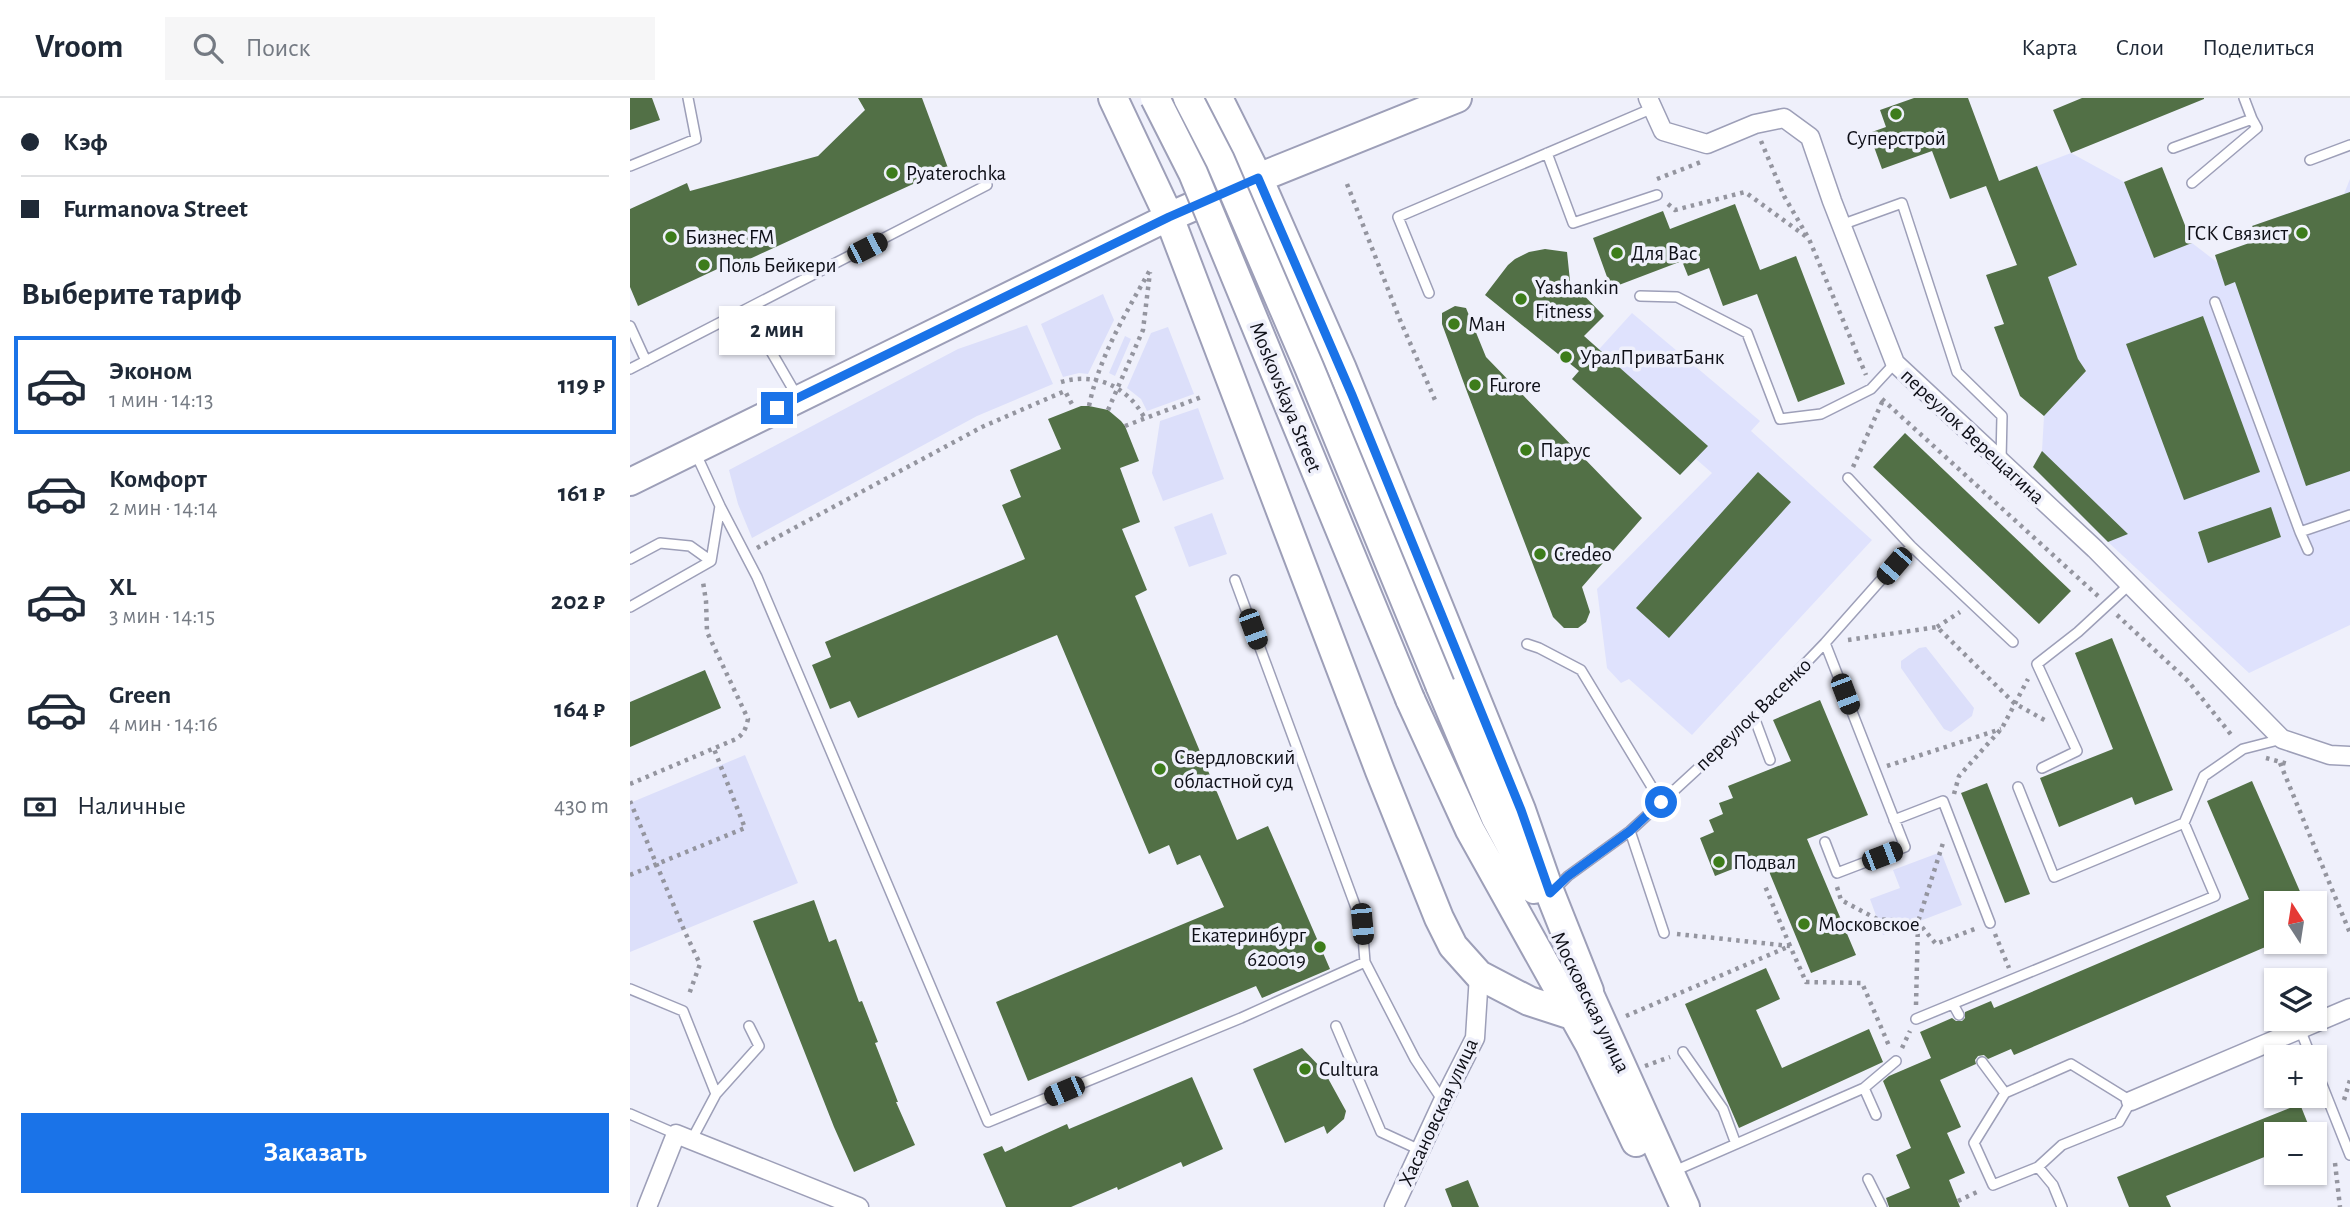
<!DOCTYPE html>
<html lang="ru">
<meta charset="utf-8">
<style>
:root{--surface:#fff;--page:#f6f6f7;--text:#1f2937;--muted:#747a83;--line:#e0e1e3;--accent:#1a73e8}
body{margin:0;font-family:"Alegreya Sans",sans-serif;background:var(--page);color:var(--text);height:100vh;display:flex;flex-direction:column;font-size:26px;white-space:nowrap}
*{box-sizing:border-box;margin:0}
p{font-size:23px;color:var(--muted)}
.icon{flex:none;width:38px;height:38px;fill:none;stroke:currentColor;stroke-width:2;stroke-linecap:round;stroke-linejoin:round}
.map{position:relative;flex:1;overflow:hidden}
.side{display:flex;flex-direction:column;background:var(--surface);width:630px}
.side>*{flex:none}
.top-card{display:grid;align-content:center;height:154px;padding:0 21px;background:var(--surface)}
.needle{width:46px;rotate:348deg}
.controls{position:absolute;left:1634px;top:793px;display:grid;gap:14px}
.controls a{display:grid;place-items:center;width:63px;height:63px;border-radius:0px;background:var(--surface);box-shadow:0 2px 5px #0004;font-size:35px}
.end{position:absolute;width:32px;height:32px;margin:-16px;border:9px solid #1a73e8;background:#fff;box-shadow:0 0 0 4px #fff}
.from{border-radius:50%}
.bubble{position:absolute;height:49px;border-radius:0px;background:var(--surface);box-shadow:0 2px 5px #0004;font-size:23px;font-weight:700;line-height:49px;text-align:center}
.car{position:absolute;width:21px;height:42px;margin:-21px -10px;border-radius:9px;box-shadow:0 0 5px 2px #0007;background:linear-gradient(#222 24%,#8ab4d8 0 40%,#222 0 76%,#8ab4d8 0 86%,#222 0)}
.top-card b{display:flex;align-items:center;gap:24px;height:66px;font-size:26px}
.top-card b+b{border-top:2px solid var(--line)}
.top-card i{width:18px;height:18px;background:var(--text)}
ul{padding:0;list-style:none}
li{display:flex;align-items:center;gap:21px;height:98px;margin:0 14px 10px;padding:0 7px;border:4px solid transparent;border-radius:0px}
li div{flex:1}
li b{display:block;font-size:26px}
li em{font-style:normal;font-weight:700}
li.on{border-color:var(--accent)}
li>.icon{width:63px;height:63px;stroke-width:1.5}
h2{padding:0 21px;font-size:32px;line-height:84px}
.pay{display:flex;align-items:center;gap:18px;height:77px;padding:0 21px;font-size:26px}
.pay p{margin-inline-start:auto}
.primary-button{display:flex;gap:14px;margin-top:auto;padding:14px 21px}
.primary-button a{flex:1;height:80px;border-radius:0px;background:var(--accent);color:#fff;font-size:28px;font-weight:700;line-height:80px;text-align:center}
header{display:flex;align-items:center;gap:42px;box-sizing:border-box;height:98px;padding:0 35px;background:var(--surface);border-bottom:2px solid var(--line)}
header strong{font-size:33px}
nav{display:flex;gap:38px;margin-inline-start:auto;font-size:24px}
.search{width:490px;height:63px;background:var(--page);display:flex;align-items:center;gap:18px;box-sizing:border-box;padding:0 24px;border-radius:0px;color:var(--muted);font-size:26px}
main{display:flex;flex:1;min-height:0}
.map>svg:first-child{display:block}
.built{fill:#dfe2fd}
.green{fill:#dcdffa}
.building{fill:#527046}
.lines{fill:none;stroke-linecap:round;stroke-linejoin:round}
.lane-casing{stroke:#9d9fb8;stroke-width:12}
.street-casing{stroke:#9d9fb8;stroke-width:21}
.secondary-casing{stroke:#9d9fb8;stroke-width:30}
.primary-casing{stroke:#9d9fb8;stroke-width:32}
.path{stroke:#94959f;stroke-width:4.5;stroke-dasharray:3.5 5;stroke-linecap:butt}
.lane{stroke:#fff;stroke-width:9}
.street{stroke:#fff;stroke-width:18}
.secondary{stroke:#fff;stroke-width:26}
.primary{stroke:#fff;stroke-width:28}
.primary-bridge-casing{stroke:#9d9fb8;stroke-width:32;stroke-linecap:butt}
.primary-bridge{stroke:#fff;stroke-width:28}
.route{stroke:#1a73e8;stroke-width:9}
.poi-dot{fill:#3d7c1b;stroke:#eff0fb;stroke-width:2.5}
.labels{text-anchor:middle;stroke-width:7;stroke-linejoin:round;paint-order:stroke}
.poi-label{font-size:21px;fill:#0e0f17;stroke:#eff0fb;text-anchor:start}
.street-label{font-size:21px;fill:#0e0f17;stroke:#eff0fb}
</style>
<header>
<strong>Vroom</strong>
<div class="search"><svg class="icon" aria-label="search" viewBox="0 0 24 24"><circle cx="10" cy="10" r="6"/><path d="M15 15l6 6"/></svg>Поиск</div>
<nav><a>Карта</a><a>Слои</a><a>Поделиться</a></nav>
</header>
<main>
<section class="side">
<div class="top-card">
<b><i class="from"></i>Кэф</b>
<b><i></i>Furmanova Street</b>
</div>
<h2>Выберите тариф</h2>
<ul>
<li class="on"><svg class="icon" aria-label="car" viewBox="0 0 24 24"><path d="M5 17H2v-5l4-1 3-4h7l3 4 3 1v5h-3M9 17h6M6 11h13"/><circle cx="7" cy="17" r="2"/><circle cx="17" cy="17" r="2"/></svg><div><b>Эконом</b><p>1 мин · 14:13</p></div><em>119 ₽</em></li>
<li><svg class="icon" aria-label="car" viewBox="0 0 24 24"><path d="M5 17H2v-5l4-1 3-4h7l3 4 3 1v5h-3M9 17h6M6 11h13"/><circle cx="7" cy="17" r="2"/><circle cx="17" cy="17" r="2"/></svg><div><b>Комфорт</b><p>2 мин · 14:14</p></div><em>161 ₽</em></li>
<li><svg class="icon" aria-label="car" viewBox="0 0 24 24"><path d="M5 17H2v-5l4-1 3-4h7l3 4 3 1v5h-3M9 17h6M6 11h13"/><circle cx="7" cy="17" r="2"/><circle cx="17" cy="17" r="2"/></svg><div><b>XL</b><p>3 мин · 14:15</p></div><em>202 ₽</em></li>
<li><svg class="icon" aria-label="car" viewBox="0 0 24 24"><path d="M5 17H2v-5l4-1 3-4h7l3 4 3 1v5h-3M9 17h6M6 11h13"/><circle cx="7" cy="17" r="2"/><circle cx="17" cy="17" r="2"/></svg><div><b>Green</b><p>4 мин · 14:16</p></div><em>164 ₽</em></li>
</ul>
<div class="pay"><svg class="icon" aria-label="cash" viewBox="0 0 24 24"><path d="M3 7h18v10H3z"/><circle cx="12" cy="12" r="2"/></svg>Наличные<p>430 m</p></div>
<div class="primary-button"><a>Заказать</a></div>
</section>
<div class="map">
<svg width="1720" height="1109" viewBox="0 0 1720 1109">
<rect width="100%" height="100%" fill="#eff0fb"/>
<path class="built" d="M1441 55 1494 84 1524 160 1562 145 1588 165 1595 154 1627 142 1622 128 1714 96 1720 81V527L1619 575 1478 444 1403 369 1412 353 1414 318 1456 273 1448 261 1418 179 1447 167 1407 68Z
M1002 215 1130 323 1121 333 1242 442 1062 637 999 581 991 585 977 570 967 491 1082 375 1066 361 1050 377 942 281Z"/>
<path class="green" d="M473 196 484 222 458 276 449 275 433 279 411 226Z
M397 227 423 286 347 318 122 440 108 406 99 372 328 251Z
M538 229 564 296 517 313 511 301 497 290 521 235Z
M495 238 501 241 485 278 479 275Z
M568 310 594 381 533 403 522 375 530 323Z
M582 415 597 456 559 469 544 429Z
M1296 549 1344 610 1342 618 1321 634 1314 631 1271 570V563L1289 550Z
M115 657 168 785 0 854V705Z
M1311 754 1332 807 1253 837 1240 801 1270 790 1263 772Z"/>
<path class="building" d="M0 0H22L30 22 0 32Z
M228 0H292L318 70 113 164 111 160 8 208 0 189V111L57 85 60 93 188 58 235 12Z
M1284 0H1338L1369 83 1407 68 1447 167 1418 179 1448 261 1456 273 1414 318 1390 298 1364 229 1374 226 1356 177 1387 167 1356 88 1367 84 1320 101 1302 53 1252 71 1239 35 1256 29 1250 12Z
M1452 0H1574V1L1441 55 1423 12Z
M1532 69 1562 145 1524 160 1494 84Z
M1720 94V373L1676 388 1605 184 1595 188 1585 157 1628 142 1622 128Z
M1105 106 1130 172 1166 158 1215 286 1168 304 1127 196 1093 208 1079 170 1058 178 1052 163 981 190 963 140 1033 113 1040 131Z
M915 151 937 154 940 183 974 218 954 238 1078 348 1050 377 942 281 949 273 855 197 878 167 885 161 899 154Z
M825 208 836 210 856 259 1012 420 952 489 960 514 956 524 948 530H934L923 519 836 291 812 226V215Z
M1573 218 1630 374 1554 402 1496 246Z
M451 308H459L478 312 491 323 495 328 509 363 490 370 510 424 492 431 517 492 505 498 607 742 638 728 700 871 632 900 626 888 398 983 366 904 594 809 570 757 547 767 539 747 519 756 427 537 228 620 220 603 200 611 182 567 201 559 195 544 395 461 372 407 391 399 380 372 431 351 418 321Z
M1275 335 1441 493 1409 526 1243 369Z
M1412 353 1498 436 1478 444 1403 369Z
M1128 374 1161 404 1039 540 1006 510Z
M1641 409 1651 439 1578 465 1568 434Z
M1482 540 1543 692 1505 707 1502 699 1429 729 1410 680 1483 651 1445 555Z
M75 572 91 610 0 649V604Z
M1190 602 1238 717 1177 741 1226 857 1181 875 1133 759 1085 778 1070 740 1084 734 1079 722 1093 716 1089 705 1103 700 1098 688 1161 663 1143 622Z
M1622 683 1675 805H1647V844L1384 957 1381 951 1358 961 1354 957 1348 958 1345 962 1346 966 1310 982 1331 1029 1317 1035 1335 1075 1319 1082 1330 1109H1259L1256 1100 1280 1090 1266 1057 1281 1050 1253 983 1259 978 1301 960 1290 934 1322 920 1326 923H1332L1335 920V914L1361 903 1364 910 1619 801 1577 703Z
M1357 685 1400 796 1375 805 1331 695Z
M184 802 199 844 206 841 229 904 232 903 248 944 245 945 268 1004H266L285 1047 224 1074 204 1029 123 823Z
M1136 870 1150 901 1126 912 1152 970 1239 931 1253 964 1109 1030 1055 906Z
M672 950 694 973 716 1013 714 1021 697 1036 694 1028 655 1045 623 971Z
M562 979 593 1051 553 1069 551 1064 488 1092 487 1089 441 1109H376L353 1056 372 1048 375 1054 437 1026 439 1031Z
M1670 1006 1682 1036H1647V1054L1536 1098 1541 1109H1499L1487 1079Z
M838 1082 849 1109H822L815 1091Z"/>
<g class="lines">
<g class="lane-casing">
<path id="lane" d="M1543 50 1622 21 1614 0
M917 55 943 125 1027 97
M1680 62 1720 47
M0 68 66 41 58 0
M1562 85 1627 30 1622 21
M1211 127 1272 105 1327 274 1372 318 1371 362
M799 195 768 119 1023 10
M1010 198 1047 199 1117 235 1150 321 1191 316 1241 291 1265 265
M1585 204 1670 434
M117 212 167 298
M0 228 16 263
M0 271 357 87
M1218 380 1281 448 1383 544
M90 408 127 479 358 1024 611 920 735 864
M1678 452 1670 434 1720 417
M0 461 30 445 60 448 81 463
M605 482 732 826 735 864 785 961 813 1003
M0 509 81 463 90 408 66 356
M897 546 909 550 951 572 1031 704
M1124 619 1140 662
M1412 670 1447 653 1407 566 1448 534 1500 486
M1388 689 1424 779 1554 725 1574 678 1613 651 1652 641
M1264 722 1313 703 1360 825
M1000 733 1034 835
M1195 744 1207 775 1275 749 1195 545
M924 792 938 778 1000 733 1124 619 1195 545 1281 448
M0 891 53 913 86 996 61 1043
M1323 906 1329 917
M1286 921 1585 798 1554 725
M706 928 751 1034 790 1052
M1670 931 1681 959
M1053 954 1093 1011 1106 1046
M1352 964 1375 995
M1441 966 1501 1003 1489 1024 1432 1047 1408 1069 1363 1087 1344 1045 1375 995Z
M1685 969 1720 1057
M1234 990 1266 963
M86 996 129 948 119 928
M0 1016 46 1036
M1408 1069 1423 1087 1432 1109
M1042 1074 1234 990 1246 1017
M1238 1081 1252 1109"/>
</g>
<g class="street-casing">
<path id="street" d="M1018 0 1033 33 1077 46 1125 26 1154 20 1180 39 1202 103 1265 265 1465 451 1652 641 1700 657 1720 658
M1501 1003 1720 910
M17 1109 46 1036 229 1109
M764 1109 813 1003 845 940 849 877"/>
</g>
<g class="secondary-casing">
<path id="secondary" d="M0 384 539 119"/>
</g>
<g class="primary-casing">
<path id="primary" d="M483 0 539 119 750 673 809 820 823 848 849 877 899 903 945 918
M588 0 628 80 712 271 891 712 920 795 959 893
M539 119 628 80 827 0
M810 587 866 720 904 791
M780 601 840 732 960 947 1006 1044
M950 876 1055 1109"/>
</g>
<path class="path" d="M1131 43 1154 98 1179 141 1236 277
M1027 81 1071 64
M717 86 770 222 805 302
M1038 106 1045 112 1115 94 1178 140
M431 284C465 274 497 288 514 319
M1252 301 1468 498
M459 308C469 259 496 215 520 172
M478 312 513 232 520 174
M495 328 574 298
M1223 369 1253 302
M127 450 352 329 435 293 444 310
M1487 517 1558 583 1603 639
M1307 529 1330 514
M1218 542 1307 529 1384 605 1418 624
M1636 660 1658 666
M1650 665 1720 835
M1257 668 1371 631
M0 686 106 641C114 636 116 630 118 621L77 534 76 503 73 484
M1324 696 1329 678 1372 630 1398 581
M0 703 54 832 70 866 58 899
M0 777 115 730 84 651
M1207 789 1211 802 1247 821 1288 824 1306 846 1347 830
M1047 836 1160 848 1176 884 1232 885 1260 950
M1365 836 1379 870
M1286 907 1288 824 1313 745
M996 918 1160 848 1135 788
M1272 950 1280 933
M1015 968 1040 959
M1714 1002 1720 982
M1705 1065 1710 1109
M1328 1103 1349 1093"/>
<use href="#lane" class="lane"/>
<use href="#street" class="street"/>
<use href="#secondary" class="secondary"/>
<use href="#primary" class="primary"/>
<g class="primary-bridge-casing">
<path id="primary-bridge" d="M525 0 563 75 780 601
M558 0 590 62 679 269 810 587"/>
</g>
<use href="#primary-bridge" class="primary-bridge"/>
</g>
<g class="lines">
<path class="route" d="M147 310 539 119 628 80 722 297 891 712 920 795 938 778 1000 733 1031 704"/>
</g>
<g class="poi-dot">
<circle cx="1266" cy="16" r="7"/>
<circle cx="262" cy="75" r="7"/>
<circle cx="1672" cy="135" r="7"/>
<circle cx="41" cy="139" r="7"/>
<circle cx="987" cy="155" r="7"/>
<circle cx="74" cy="167" r="7"/>
<circle cx="891" cy="201" r="7"/>
<circle cx="824" cy="226" r="7"/>
<circle cx="936" cy="259" r="7"/>
<circle cx="845" cy="287" r="7"/>
<circle cx="896" cy="352" r="7"/>
<circle cx="910" cy="456" r="7"/>
<circle cx="530" cy="671" r="7"/>
<circle cx="1089" cy="764" r="7"/>
<circle cx="1174" cy="826" r="7"/>
<circle cx="690" cy="849" r="7"/>
<circle cx="675" cy="971" r="7"/>
</g>
<g class="labels">
<g class="poi-label">
<text x="1266" y="47" text-anchor="middle">Суперстрой</text>
<text x="276" y="82">Pyaterochka</text>
<text x="1658" y="142" text-anchor="end">ГСК Связист</text>
<text x="55" y="146">Бизнес FM</text>
<text x="1001" y="162">Для Вас</text>
<text x="88" y="174">Поль Бейкери</text>
<text x="905" y="196">Yashankin<tspan x="905" dy="24">Fitness</tspan></text>
<text x="838" y="233">Ман</text>
<text x="950" y="266">УралПриватБанк</text>
<text x="859" y="294">Furore</text>
<text x="910" y="359">Парус</text>
<text x="924" y="463">Credeo</text>
<text x="544" y="666">Свердловский<tspan x="544" dy="24">областной суд</tspan></text>
<text x="1103" y="771">Подвал</text>
<text x="1188" y="833">Московское</text>
<text x="676" y="844" text-anchor="end">Екатеринбург<tspan x="676" dy="24">620019</tspan></text>
<text x="689" y="978">Cultura</text>
</g>
<g class="street-label">
<text transform="translate(656 299) rotate(68)" y="7">Moskovskaya Street</text>
<text transform="translate(1343 338) rotate(43)" y="7">переулок Верещагина</text>
<text transform="translate(1123 616) rotate(-44)" y="7">переулок Васенко</text>
<text transform="translate(961 904) rotate(64)" y="7">Московская улица</text>
<text transform="translate(808 1014) rotate(-65)" y="7">Хасановская улица</text>
</g>
</g>
</svg>
<div class="controls">
<a><svg class="needle" viewBox="-14 -14 28 28"><path d="M0-13l5 13h-10z" fill="#e53935"/><path d="M0 13l5-13h-10z" fill="#747a83"/></svg></a>
<a><svg class="icon" aria-label="layers" viewBox="0 0 24 24"><path d="M12 4l9 5-9 5-9-5zM3 14l9 5 9-5"/></svg></a>
<a>+</a>
<a>−</a>
</div>
<i class="end from" style="left:1031px;top:704px"></i>
<i class="end" style="left:147px;top:310px"></i>
<div class="bubble" style="left:89px;top:208px;width:116px">2 мин</div>
<i class="car" style="left:237px;top:150px;rotate:63deg"></i>
<i class="car" style="left:1264px;top:468px;rotate:221deg"></i>
<i class="car" style="left:623px;top:531px;rotate:160deg"></i>
<i class="car" style="left:1215px;top:596px;rotate:159deg"></i>
<i class="car" style="left:1252px;top:758px;rotate:69deg"></i>
<i class="car" style="left:732px;top:826px;rotate:175deg"></i>
<i class="car" style="left:434px;top:993px;rotate:247deg"></i>
</div>
</main>
